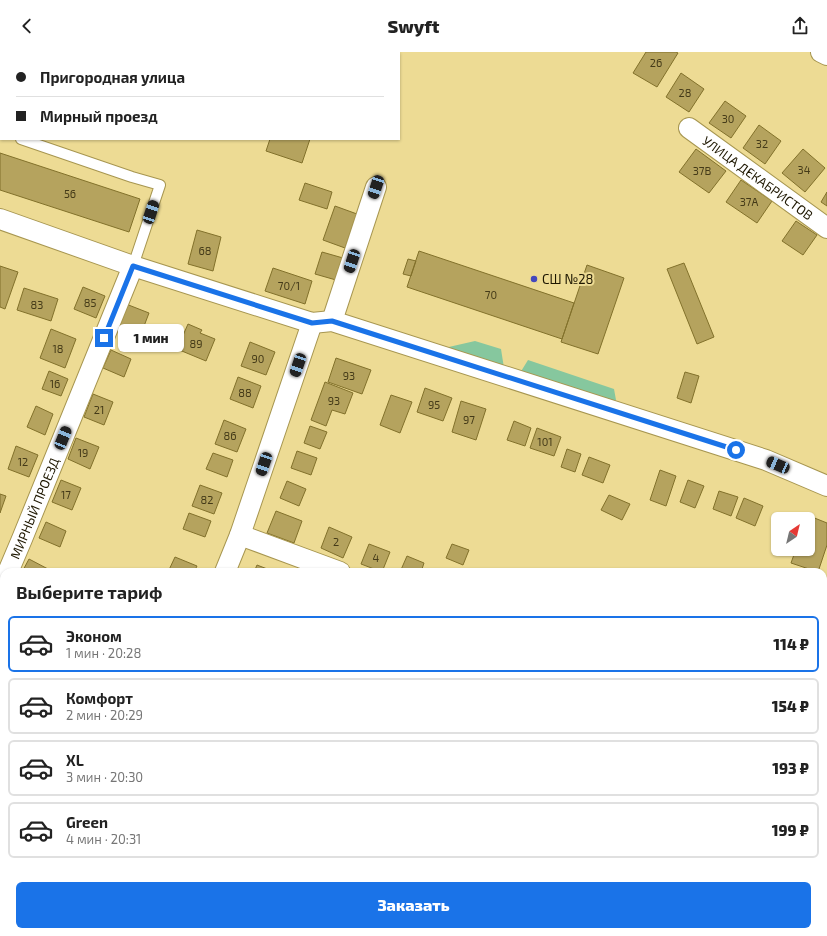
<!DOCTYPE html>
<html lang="ru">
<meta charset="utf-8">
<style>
:root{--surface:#fff;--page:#f6f6f6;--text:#222;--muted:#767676;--line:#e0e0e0;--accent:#1a73e8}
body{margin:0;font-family:"Exo 2",sans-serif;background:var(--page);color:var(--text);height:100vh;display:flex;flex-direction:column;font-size:15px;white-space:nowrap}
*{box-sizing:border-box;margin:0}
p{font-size:13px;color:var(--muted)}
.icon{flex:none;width:22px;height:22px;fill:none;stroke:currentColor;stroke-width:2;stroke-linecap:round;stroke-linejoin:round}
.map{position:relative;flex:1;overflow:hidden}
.panel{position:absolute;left:0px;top:516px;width:827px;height:368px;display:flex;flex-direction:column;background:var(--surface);border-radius:12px 12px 0 0;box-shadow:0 1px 3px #0004}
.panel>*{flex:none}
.guide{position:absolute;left:0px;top:0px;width:400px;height:88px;box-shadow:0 1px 3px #0004;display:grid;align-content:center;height:88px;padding:0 16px;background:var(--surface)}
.needle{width:26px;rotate:35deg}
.tools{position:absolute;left:771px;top:460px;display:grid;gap:8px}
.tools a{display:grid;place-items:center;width:44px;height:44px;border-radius:6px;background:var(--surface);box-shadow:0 1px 3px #0004;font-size:20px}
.end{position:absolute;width:18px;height:18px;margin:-9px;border:5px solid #1a73e8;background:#fff;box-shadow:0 0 0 2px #fff}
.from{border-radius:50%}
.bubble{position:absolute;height:28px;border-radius:6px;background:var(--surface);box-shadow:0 1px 3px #0004;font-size:13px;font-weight:800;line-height:28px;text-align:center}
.car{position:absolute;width:12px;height:24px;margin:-12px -6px;border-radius:5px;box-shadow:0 0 3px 1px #0007;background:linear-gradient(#222 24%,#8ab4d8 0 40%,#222 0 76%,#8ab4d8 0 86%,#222 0)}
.guide b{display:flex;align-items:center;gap:14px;height:38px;font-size:15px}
.guide b+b{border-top:1px solid var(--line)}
.guide i{width:10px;height:10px;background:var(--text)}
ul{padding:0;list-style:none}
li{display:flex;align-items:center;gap:12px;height:56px;margin:0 8px 6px;padding:0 8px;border:2px solid var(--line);border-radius:6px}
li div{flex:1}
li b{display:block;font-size:15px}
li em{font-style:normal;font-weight:800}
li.selected{border-color:var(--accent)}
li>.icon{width:36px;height:36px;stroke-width:1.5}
h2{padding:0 16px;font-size:18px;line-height:48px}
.cta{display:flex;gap:8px;margin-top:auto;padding:8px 16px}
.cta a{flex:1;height:46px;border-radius:6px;background:var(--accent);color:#fff;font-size:16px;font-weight:800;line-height:46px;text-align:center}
header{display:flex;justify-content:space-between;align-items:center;height:52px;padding:0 16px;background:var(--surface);font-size:18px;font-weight:800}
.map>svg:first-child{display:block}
.green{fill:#86c79e}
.building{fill:#b5a35e;stroke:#82712b}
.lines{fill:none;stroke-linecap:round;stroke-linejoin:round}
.service-casing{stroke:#a79650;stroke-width:12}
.minor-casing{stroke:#a79650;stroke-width:22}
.tertiary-casing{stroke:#a79650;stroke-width:24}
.service{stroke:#fff;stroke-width:10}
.minor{stroke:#fff;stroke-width:20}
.tertiary{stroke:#fff;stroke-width:22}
.route{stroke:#1a73e8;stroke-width:5}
.poi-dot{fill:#4448bd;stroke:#eddb94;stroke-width:1.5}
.labels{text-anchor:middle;stroke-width:4;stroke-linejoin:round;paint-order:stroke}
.number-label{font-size:11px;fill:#443a18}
.street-label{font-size:13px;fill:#1e1700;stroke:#eddb94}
.poi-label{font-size:13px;fill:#1e1700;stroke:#eddb94;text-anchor:start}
</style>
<header><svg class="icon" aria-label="back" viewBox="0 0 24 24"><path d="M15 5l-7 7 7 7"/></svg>Swyft<svg class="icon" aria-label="share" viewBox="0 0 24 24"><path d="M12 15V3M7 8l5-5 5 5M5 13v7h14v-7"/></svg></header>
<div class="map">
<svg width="827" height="884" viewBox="0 0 827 884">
<rect width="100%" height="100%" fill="#eddb94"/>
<path class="green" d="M475 289 501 297 504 316 440 297Z
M528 308 614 337 616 348 613 350 520 321Z"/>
<path class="building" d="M646 0H676L678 1 657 35 633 21Z
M681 21 704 37 689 60 666 45Z
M725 49 746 64 731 86 709 71Z
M759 73 781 89 765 112 743 96Z
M270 87H310L302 111 266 99Z
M696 97 726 119 709 141 679 120Z
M803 97 825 116 805 140 782 121Z
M0 101 140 147 129 180 0 138Z
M741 128 772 149 757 171 726 150Z
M305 131 332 140 327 157 299 148Z
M827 140V154L821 150Z
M335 154 357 162 345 196 323 188Z
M796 169 817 183 803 203 782 189Z
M197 178 221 185 213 219 188 212Z
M419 199 574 251 562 287 407 235Z
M322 200 343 206 336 228 315 222Z
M408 207 416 209 411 224 403 222Z
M684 211 714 285 697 292 667 217Z
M587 213 624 226 598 302 561 290Z
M0 214 18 220 5 257 0 255Z
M273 216 312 229 305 252 265 239Z
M83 235 105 244 96 266 74 257Z
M24 236 58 247 51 269 17 258Z
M126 252 149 261 141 282 118 273Z
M188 272 202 278 200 281 215 287 206 309 177 297Z
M51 277 76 287 65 316 40 306Z
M250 290 275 300 266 323 241 314Z
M111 298 131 307 124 325 103 316Z
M336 306 371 318 362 342 328 330Z
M49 319 68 327 61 344 42 337Z
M685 320 699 324 691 351 677 346Z
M238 325 261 334 253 356 230 347Z
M325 330 353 341 345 362 332 358 326 374 311 368Z
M425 336 452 346 443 369 417 360Z
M93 342 113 350 104 373 84 365Z
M391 343 412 350 400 381 380 373Z
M461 349 486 357 476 388 452 380Z
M36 354 53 362 45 383 27 375Z
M224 368 246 377 237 400 215 392Z
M514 369 531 376 525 394 507 388Z
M310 374 327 380 320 397 304 391Z
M537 376 561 385 554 404 530 396Z
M76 386 99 395 90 417 68 407Z
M16 394 38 403 29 425 8 417Z
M567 397 581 402 575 420 561 415Z
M297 399 317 406 311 423 291 416Z
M213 401 233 408 227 425 206 417Z
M589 405 610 413 603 431 582 423Z
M660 418 676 424 666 454 650 448Z
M61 428 81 436 72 458 52 450Z
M688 428 704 434 695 456 680 450Z
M287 429 306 437 299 454 280 446Z
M200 433 222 441 214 462 192 454Z
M719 439 738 445 731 464 713 457Z
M0 442 6 444 0 461Z
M609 443 630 452 622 468 601 458Z
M744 446 763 454 755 474 736 466Z
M276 459 302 469 294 491 267 481Z
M189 461 211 469 205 485 183 477Z
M807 463 827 471V493L818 520 791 511 796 497H808V467H806Z
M46 470 66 479 60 495 39 486Z
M329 475 352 485 343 506 321 496Z
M369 492 390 500 382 520 361 512Z
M452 492 469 498 463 513 446 506Z
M407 504 424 511 421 520H400Z
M175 505 197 514 194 520H168Z
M29 507 48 517 47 520H22Z
M257 513 275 520H254Z
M4 555V586L0 584V565Z
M0 615 4 617V647L0 645Z
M827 707V724L823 723V719Z
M2 751 4 752V790L0 789V759Z
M823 754 827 756V783L826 786 823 785Z
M4 847V880L0 879V859Z
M5 880H73L71 884H17Z
M283 880H307L306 884H293Z
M345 880H363L366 881 365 884H344Z
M692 880H715L713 884H693L691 883Z
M770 880H792L790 884H769Z"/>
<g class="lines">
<g class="service-casing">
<path id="service" d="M233 0 236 1
M299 1 300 0
M0 80H1
M21 87 132 125 160 133 133 214"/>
</g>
<g class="minor-casing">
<g id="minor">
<path d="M821 0 827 3"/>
<path id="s1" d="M689 76 827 176"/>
<path d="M0 167 133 214 312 271 332 269 766 408 827 434"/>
<path d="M332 269 376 135"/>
<path d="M240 483 340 520"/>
<path id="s2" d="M8 520 22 487 133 214"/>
<path d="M225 520 240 483 312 271"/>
<path d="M0 542 4 530"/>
<path d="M0 597 4 599"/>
<path d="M823 641 827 629"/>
<path d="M823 734 827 735"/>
<path d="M93 884 94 880"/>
<path d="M744 884 745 880"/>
</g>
</g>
<g class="tertiary-casing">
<path id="tertiary" d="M0 830 4 832
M152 880 164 884"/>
</g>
<use href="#service" class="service"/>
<use href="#minor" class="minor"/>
<use href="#tertiary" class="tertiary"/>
</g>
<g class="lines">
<path class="route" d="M104 286 133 214 312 271 332 269 736 398"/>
</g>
<circle class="poi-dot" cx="534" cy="227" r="4"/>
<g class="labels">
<g class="number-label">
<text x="656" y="15">26</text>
<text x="685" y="45">28</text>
<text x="728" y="71">30</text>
<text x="762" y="96">32</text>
<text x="804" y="122">34</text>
<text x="702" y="123">37В</text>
<text x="70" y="146">56</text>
<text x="749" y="154">37А</text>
<text x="205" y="203">68</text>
<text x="289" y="238">70/1</text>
<text x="491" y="247">70</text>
<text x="90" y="255">85</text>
<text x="37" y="257">83</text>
<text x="196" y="296">89</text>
<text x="58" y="301">18</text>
<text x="258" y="311">90</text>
<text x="349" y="328">93</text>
<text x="55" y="336">16</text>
<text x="245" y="345">88</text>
<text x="334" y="353">93</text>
<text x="434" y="357">95</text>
<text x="99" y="362">21</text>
<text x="469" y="372">97</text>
<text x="230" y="388">86</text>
<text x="545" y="394">101</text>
<text x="83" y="405">19</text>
<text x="23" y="414">12</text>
<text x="66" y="447">17</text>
<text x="207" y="452">82</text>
<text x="336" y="494">2</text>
<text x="376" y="510">4</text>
</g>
<g class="street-label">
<text dy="5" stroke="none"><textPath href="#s1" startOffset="85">УЛИЦА ДЕКАБРИСТОВ</textPath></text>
<text dy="5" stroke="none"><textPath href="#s2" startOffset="69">МИРНЫЙ ПРОЕЗД</textPath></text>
</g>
<g class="poi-label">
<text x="542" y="232">СШ №28</text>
</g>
</g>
</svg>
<div class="tools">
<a><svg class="needle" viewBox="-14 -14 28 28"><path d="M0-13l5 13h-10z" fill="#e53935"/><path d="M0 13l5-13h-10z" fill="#767676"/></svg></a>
</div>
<i class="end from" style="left:736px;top:398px"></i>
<i class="end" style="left:104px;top:286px"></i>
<div class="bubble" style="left:118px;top:272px;width:66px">1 мин</div>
<i class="car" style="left:376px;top:135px;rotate:198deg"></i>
<i class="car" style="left:151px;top:160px;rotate:18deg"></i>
<i class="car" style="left:352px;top:209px;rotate:198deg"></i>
<i class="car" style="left:298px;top:313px;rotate:199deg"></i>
<i class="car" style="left:63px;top:386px;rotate:22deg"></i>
<i class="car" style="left:264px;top:412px;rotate:199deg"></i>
<i class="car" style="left:778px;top:413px;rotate:293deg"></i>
<div class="guide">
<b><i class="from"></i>Пригородная улица</b>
<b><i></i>Мирный проезд</b>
</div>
<section class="panel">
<h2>Выберите тариф</h2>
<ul>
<li class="selected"><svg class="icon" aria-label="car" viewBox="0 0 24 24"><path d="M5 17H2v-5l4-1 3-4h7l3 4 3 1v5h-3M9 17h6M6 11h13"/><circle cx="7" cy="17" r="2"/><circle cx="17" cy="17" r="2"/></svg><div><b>Эконом</b><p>1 мин · 20:28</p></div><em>114 ₽</em></li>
<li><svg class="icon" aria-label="car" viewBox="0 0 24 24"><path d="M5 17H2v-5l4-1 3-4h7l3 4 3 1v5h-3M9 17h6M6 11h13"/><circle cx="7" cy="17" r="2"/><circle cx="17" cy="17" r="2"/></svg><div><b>Комфорт</b><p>2 мин · 20:29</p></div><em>154 ₽</em></li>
<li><svg class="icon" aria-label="car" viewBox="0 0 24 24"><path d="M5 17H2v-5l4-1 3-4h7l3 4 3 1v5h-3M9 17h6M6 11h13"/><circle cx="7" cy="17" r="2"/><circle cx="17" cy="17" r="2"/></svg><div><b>XL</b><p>3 мин · 20:30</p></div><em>193 ₽</em></li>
<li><svg class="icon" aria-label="car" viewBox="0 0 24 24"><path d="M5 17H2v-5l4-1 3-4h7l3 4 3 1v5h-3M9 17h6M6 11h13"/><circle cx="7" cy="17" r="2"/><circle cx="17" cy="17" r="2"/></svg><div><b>Green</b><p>4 мин · 20:31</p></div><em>199 ₽</em></li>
</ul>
<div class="cta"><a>Заказать</a></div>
</section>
</div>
